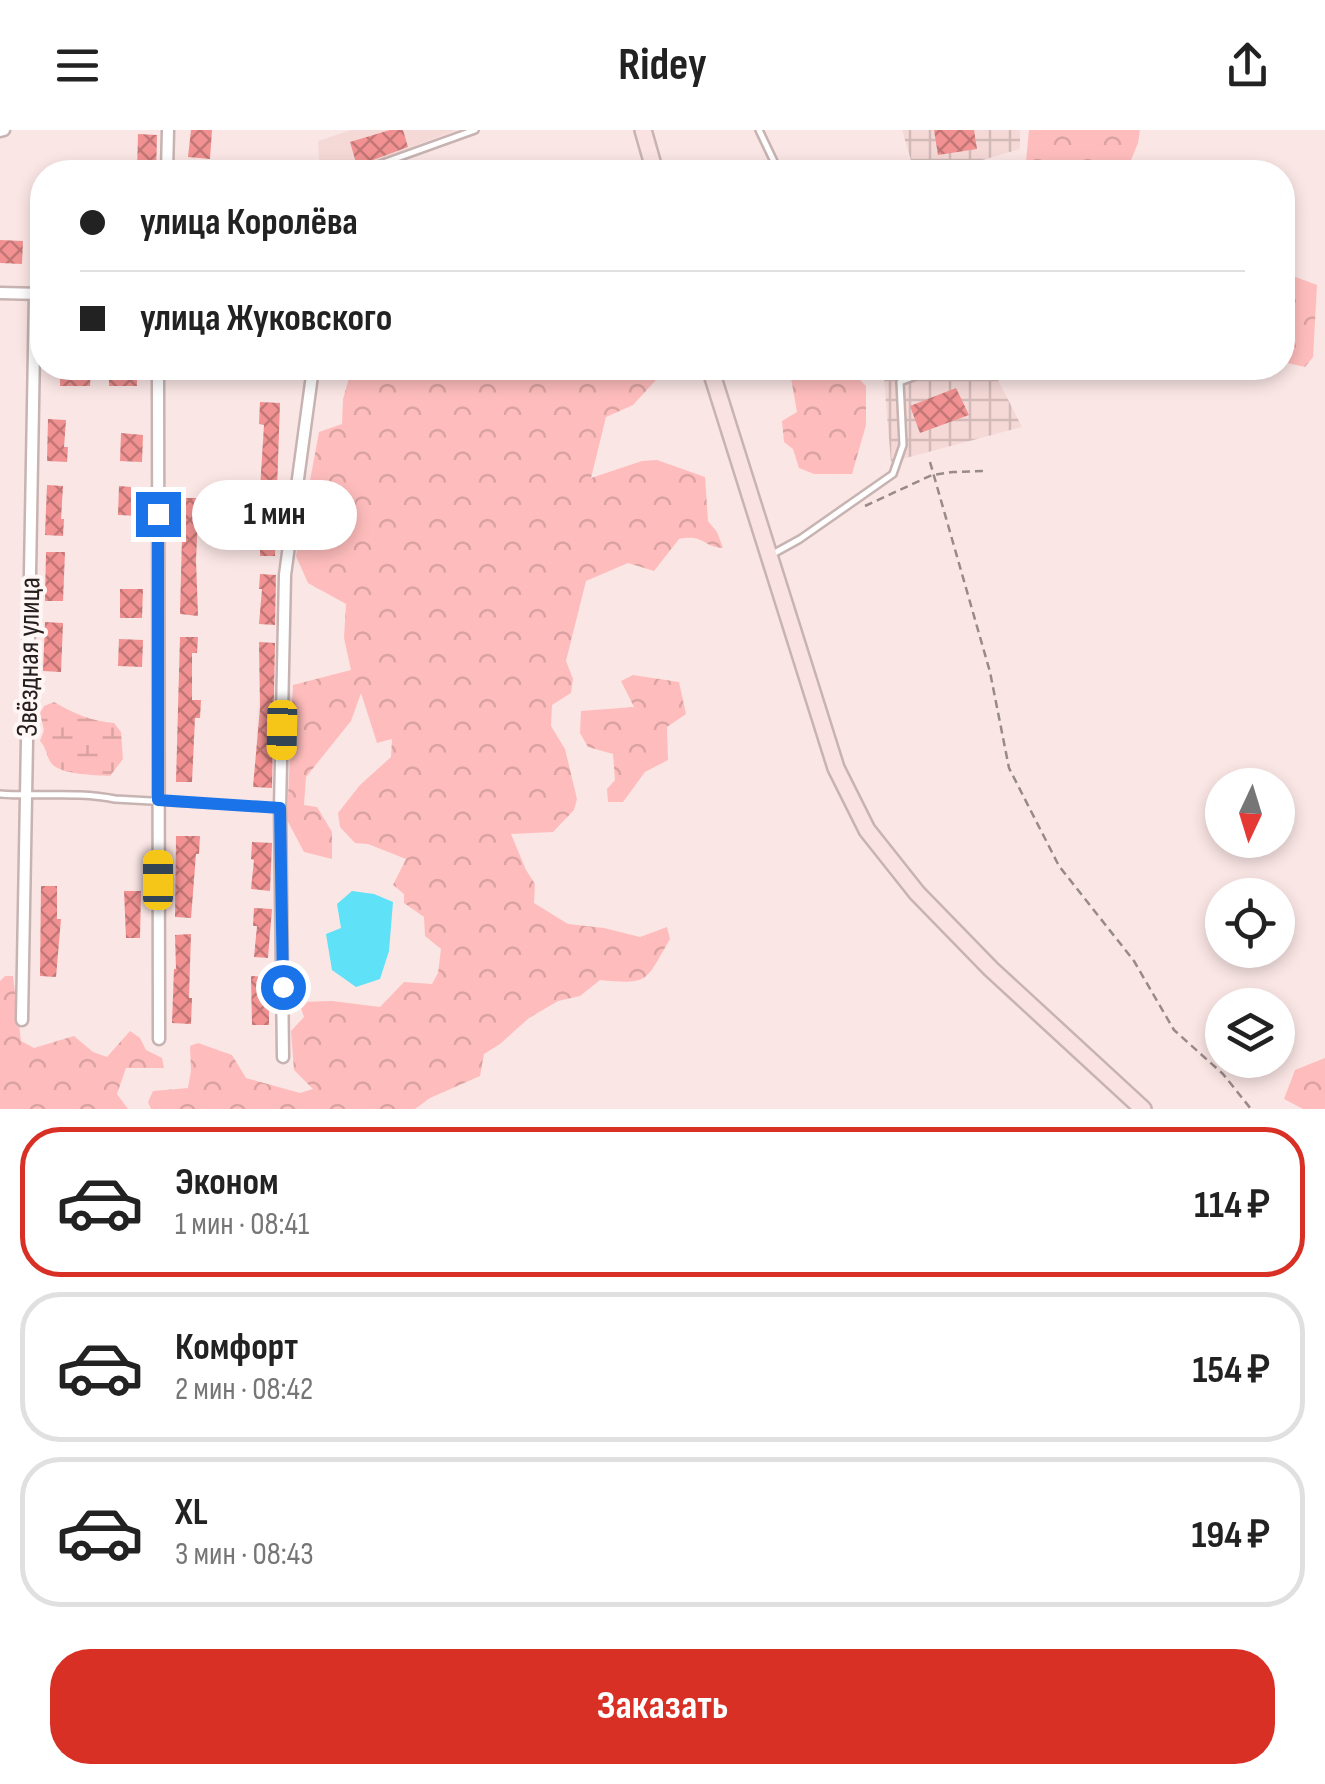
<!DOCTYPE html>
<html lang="ru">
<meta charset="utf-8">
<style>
:root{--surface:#fff;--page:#f6f6f6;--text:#222;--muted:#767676;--line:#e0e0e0;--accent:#d93025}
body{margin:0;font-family:"Sofia Sans Condensed",sans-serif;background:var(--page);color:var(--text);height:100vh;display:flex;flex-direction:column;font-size:38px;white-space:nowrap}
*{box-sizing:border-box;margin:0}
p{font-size:32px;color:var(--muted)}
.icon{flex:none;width:55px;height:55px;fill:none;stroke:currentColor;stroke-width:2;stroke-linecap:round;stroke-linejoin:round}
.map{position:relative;height:979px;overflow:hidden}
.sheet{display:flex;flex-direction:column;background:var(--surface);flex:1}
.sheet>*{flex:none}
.hud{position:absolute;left:30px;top:30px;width:1265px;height:220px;border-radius:40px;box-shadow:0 5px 15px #0003;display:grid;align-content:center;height:220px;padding:0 50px;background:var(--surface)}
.needle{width:65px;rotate:184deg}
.controls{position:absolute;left:1205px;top:638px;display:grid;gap:20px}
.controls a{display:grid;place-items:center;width:90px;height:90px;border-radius:50%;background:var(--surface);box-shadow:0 5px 15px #0003;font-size:50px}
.end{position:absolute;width:45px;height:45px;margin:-22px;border:12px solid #1a73e8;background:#fff;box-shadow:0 0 0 5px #fff}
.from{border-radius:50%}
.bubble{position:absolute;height:70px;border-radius:35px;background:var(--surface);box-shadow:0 5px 15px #0003;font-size:32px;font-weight:700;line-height:70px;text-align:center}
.car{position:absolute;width:30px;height:60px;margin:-30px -15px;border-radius:12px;box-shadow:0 0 8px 2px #0007;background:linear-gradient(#f5c518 24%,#345 0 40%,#f5c518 0 76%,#345 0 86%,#f5c518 0)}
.hud b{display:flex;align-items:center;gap:35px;height:95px;font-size:38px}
.hud b+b{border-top:2px solid var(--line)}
.hud i{width:25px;height:25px;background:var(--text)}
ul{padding:18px 0 0;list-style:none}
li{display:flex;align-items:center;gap:30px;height:150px;margin:0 20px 15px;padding:0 30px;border:5px solid var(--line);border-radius:40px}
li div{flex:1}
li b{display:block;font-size:38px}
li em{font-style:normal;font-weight:700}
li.active{border-color:var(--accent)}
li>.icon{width:90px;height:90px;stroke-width:1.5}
.action{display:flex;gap:20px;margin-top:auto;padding:20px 50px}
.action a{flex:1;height:115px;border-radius:40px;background:var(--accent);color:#fff;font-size:40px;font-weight:700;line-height:115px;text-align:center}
header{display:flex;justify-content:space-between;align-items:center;height:130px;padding:0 50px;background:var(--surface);font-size:45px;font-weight:700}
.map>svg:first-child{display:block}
.built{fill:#f5d9d7}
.industrial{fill:url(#industrial-grid)}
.forest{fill:url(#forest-crowns)}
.wetland{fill:url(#wetland-marsh)}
.water{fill:#5fe1f7}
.building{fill:url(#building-cross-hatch)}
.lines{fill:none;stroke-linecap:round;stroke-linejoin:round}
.lane-casing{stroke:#c6b3b2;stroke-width:10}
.street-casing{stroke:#c6b3b2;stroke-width:15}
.secondary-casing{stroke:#c6b3b2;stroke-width:20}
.path{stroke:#988a89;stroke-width:2.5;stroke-dasharray:8 5;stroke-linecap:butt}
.lane{stroke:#fff;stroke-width:5}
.street{stroke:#fff;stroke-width:10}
.secondary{stroke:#fbe2e2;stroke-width:15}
.route{stroke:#1a73e8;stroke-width:12}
.labels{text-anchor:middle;stroke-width:8;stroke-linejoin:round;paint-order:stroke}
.street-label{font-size:30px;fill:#251e1d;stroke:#fff7f6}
</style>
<header><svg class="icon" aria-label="menu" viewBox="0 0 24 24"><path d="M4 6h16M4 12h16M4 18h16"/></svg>Ridey<svg class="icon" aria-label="share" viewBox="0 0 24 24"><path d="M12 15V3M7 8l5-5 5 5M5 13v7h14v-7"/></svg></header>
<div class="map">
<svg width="1325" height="979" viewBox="0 0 1325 979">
<defs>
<pattern id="industrial-grid" width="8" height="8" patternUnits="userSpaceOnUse" patternTransform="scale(2.5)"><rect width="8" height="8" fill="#f5d9d7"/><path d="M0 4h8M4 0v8" fill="none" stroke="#d2bab8"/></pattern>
<pattern id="forest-crowns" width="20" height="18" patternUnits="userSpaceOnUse" patternTransform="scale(2.5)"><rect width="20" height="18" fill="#febdbc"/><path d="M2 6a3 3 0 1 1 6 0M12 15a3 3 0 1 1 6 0" fill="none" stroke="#daa2a1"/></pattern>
<pattern id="wetland-marsh" width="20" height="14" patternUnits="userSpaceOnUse" patternTransform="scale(2.5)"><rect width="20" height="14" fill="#febdbc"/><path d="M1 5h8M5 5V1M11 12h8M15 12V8" fill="none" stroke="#daa2a1"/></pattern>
<pattern id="building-cross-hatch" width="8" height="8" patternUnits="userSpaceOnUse" patternTransform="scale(2.5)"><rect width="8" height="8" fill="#f19191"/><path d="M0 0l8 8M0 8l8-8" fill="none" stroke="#c37676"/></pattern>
</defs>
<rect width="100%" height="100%" fill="#fae6e5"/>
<path class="built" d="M351 0H457L346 42H320L318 11Z"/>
<path class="industrial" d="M902 0H1020V19L979 31 913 37Z
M883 238H992L1022 297 891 332Z"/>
<path class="forest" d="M1029 0H1140L1138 13 1126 42H1025Z
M1293 146 1317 155 1313 227 1305 237 1283 232V148Z
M352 238H648L656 250 633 275 606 287 591 348 642 331 657 330 705 347 708 391 717 402 723 418C702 417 705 404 679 409L654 441 628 433 586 451 566 531 573 549 571 563 552 575 551 596 565 619 577 669 574 680 553 702 511 704 526 740 535 754 534 773 568 794 604 798 640 807 667 797 670 809C645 851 651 855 600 850L580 866 558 871 529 888 500 914 484 924 480 946 430 968 415 979H151L148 972 153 961 188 958 191 941 190 916 198 913 232 925 246 948 300 963 313 959 294 940 291 901 304 887 299 872 332 871 380 877 404 852 432 854 438 843 441 819 425 806 424 787 404 773V764L393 755 406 729 368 714 355 713 340 697 338 683 360 655 391 627 392 609 377 613 361 563 351 591 306 647 304 675 317 677 332 702V729L304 722 287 690 293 555 351 540 344 508 346 474 308 453 296 426 319 302 342 294 343 269Z
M848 238 866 256V295L852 344H814L799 338 793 319 784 312 782 291 797 282 791 248 797 239Z
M633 545 679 552 686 584 667 597 668 630 645 642 623 672H608L607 659 615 650 613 624 588 617 580 603 581 581 634 577 621 551Z
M5 846H13L21 911 34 918 74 906 93 922 107 927 130 901 140 908 146 920 162 928 164 938H126L117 964 128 979H0V851Z
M1325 928V979H1303L1284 969 1295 940Z"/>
<path class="wetland" d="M54 572C73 583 91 591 114 593L121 602 123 629 110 646C96 645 60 645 51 633 46 626 47 618 40 611L44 600 40 583 44 576Z"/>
<path class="water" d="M352 761 374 764 393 772 389 821 380 849 356 857 332 840 326 804 341 798 337 774Z"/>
<path class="building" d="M191 0H212L210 29 188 27Z
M390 0H403L408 17 357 36 350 12Z
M934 0H974L977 19 938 25Z
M138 4 157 5 156 42H137Z
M0 110 23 111 22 134 0 133Z
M60 238H91L90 256H60Z
M109 238H137V256H109Z
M956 258 969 285 920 303 910 276Z
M260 272 280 273 277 360 260 359 264 295 259 294Z
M48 289 66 290 64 317H68L67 332 47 331Z
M121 303 143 305 142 332 120 331Z
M47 355 63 356 61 389H64L63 406 45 405Z
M119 356 143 358 142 386 118 385Z
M183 368H199L196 430 198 486 180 484Z
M260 378H276L275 426H260Z
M46 422H65L63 471H45Z
M260 444 276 445 275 495 259 494 262 459H259Z
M120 459H143L142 488H120Z
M45 492 63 493 61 542 43 541Z
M180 507H198L197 523H192V570H201L200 588H195L192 652H176Z
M119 509 143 510 142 537 118 536Z
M259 512 275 513 272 658 253 657 260 578Z
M176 706H200L199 724H196L191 788 175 787Z
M252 712 272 713 270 761 251 759 254 730 251 729Z
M41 756H57V789H61L56 847 40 846Z
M124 761H141L140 808H126Z
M254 778 272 779 268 828 254 827 257 796H253Z
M191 804 189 868H192L191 894 172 893 174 839H176L175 805Z
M251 846 269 847V895H252Z"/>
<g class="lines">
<g class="lane-casing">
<path id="lane" d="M759 0 779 42
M358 42 475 0
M771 425 800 409 893 344 903 315 900 252 926 242H963
M0 664C38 667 77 661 115 669L277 678"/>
</g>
<g class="street-casing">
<path id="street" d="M0 1 4 0
M167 42 168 0
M0 163 42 164
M158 238 159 909
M22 890 35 164
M283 927 280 678 285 445 313 238"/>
</g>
<g class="secondary-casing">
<path id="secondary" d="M643 0 655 42
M710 238 836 638 867 700 917 763 991 839 1143 979"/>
</g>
<path class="path" d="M930 332 990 542 1009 638 1059 736 1134 831 1174 900 1223 944 1251 979
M865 376 932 345 953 342 986 341"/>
<use href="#lane" class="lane"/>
<use href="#street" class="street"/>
<use href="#secondary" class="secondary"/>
</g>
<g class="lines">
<path class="route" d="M158 384V670L280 678 283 857"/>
</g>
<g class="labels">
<g class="street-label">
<text transform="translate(28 527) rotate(-89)" y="10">Звёздная улица</text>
</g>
</g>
</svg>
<div class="controls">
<a><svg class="needle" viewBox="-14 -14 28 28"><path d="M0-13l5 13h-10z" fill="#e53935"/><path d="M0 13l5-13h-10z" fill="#767676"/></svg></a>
<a><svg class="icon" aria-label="locate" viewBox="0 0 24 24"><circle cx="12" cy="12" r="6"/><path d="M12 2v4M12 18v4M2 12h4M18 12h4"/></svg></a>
<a><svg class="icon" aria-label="layers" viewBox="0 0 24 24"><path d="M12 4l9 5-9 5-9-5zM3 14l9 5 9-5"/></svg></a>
</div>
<i class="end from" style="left:283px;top:857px"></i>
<i class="end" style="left:158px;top:384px"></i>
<div class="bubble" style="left:192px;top:350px;width:165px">1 мин</div>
<i class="car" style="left:282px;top:600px;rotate:181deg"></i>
<i class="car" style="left:158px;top:750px;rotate:0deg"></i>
<div class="hud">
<b><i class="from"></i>улица Королёва</b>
<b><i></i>улица Жуковского</b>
</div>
</div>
<section class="sheet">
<ul>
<li class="active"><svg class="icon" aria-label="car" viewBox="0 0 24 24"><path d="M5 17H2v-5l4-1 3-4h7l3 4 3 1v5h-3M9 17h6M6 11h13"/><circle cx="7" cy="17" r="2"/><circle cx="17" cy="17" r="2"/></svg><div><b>Эконом</b><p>1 мин · 08:41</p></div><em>114 ₽</em></li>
<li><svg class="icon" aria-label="car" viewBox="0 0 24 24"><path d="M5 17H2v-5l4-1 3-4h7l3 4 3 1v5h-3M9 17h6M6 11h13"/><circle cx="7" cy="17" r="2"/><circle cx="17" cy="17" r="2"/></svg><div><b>Комфорт</b><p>2 мин · 08:42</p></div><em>154 ₽</em></li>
<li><svg class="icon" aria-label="car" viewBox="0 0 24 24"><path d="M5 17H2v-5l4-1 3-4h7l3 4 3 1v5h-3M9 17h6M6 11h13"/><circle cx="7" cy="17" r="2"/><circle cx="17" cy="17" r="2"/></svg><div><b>XL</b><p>3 мин · 08:43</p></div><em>194 ₽</em></li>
</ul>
<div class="action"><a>Заказать</a></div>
</section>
